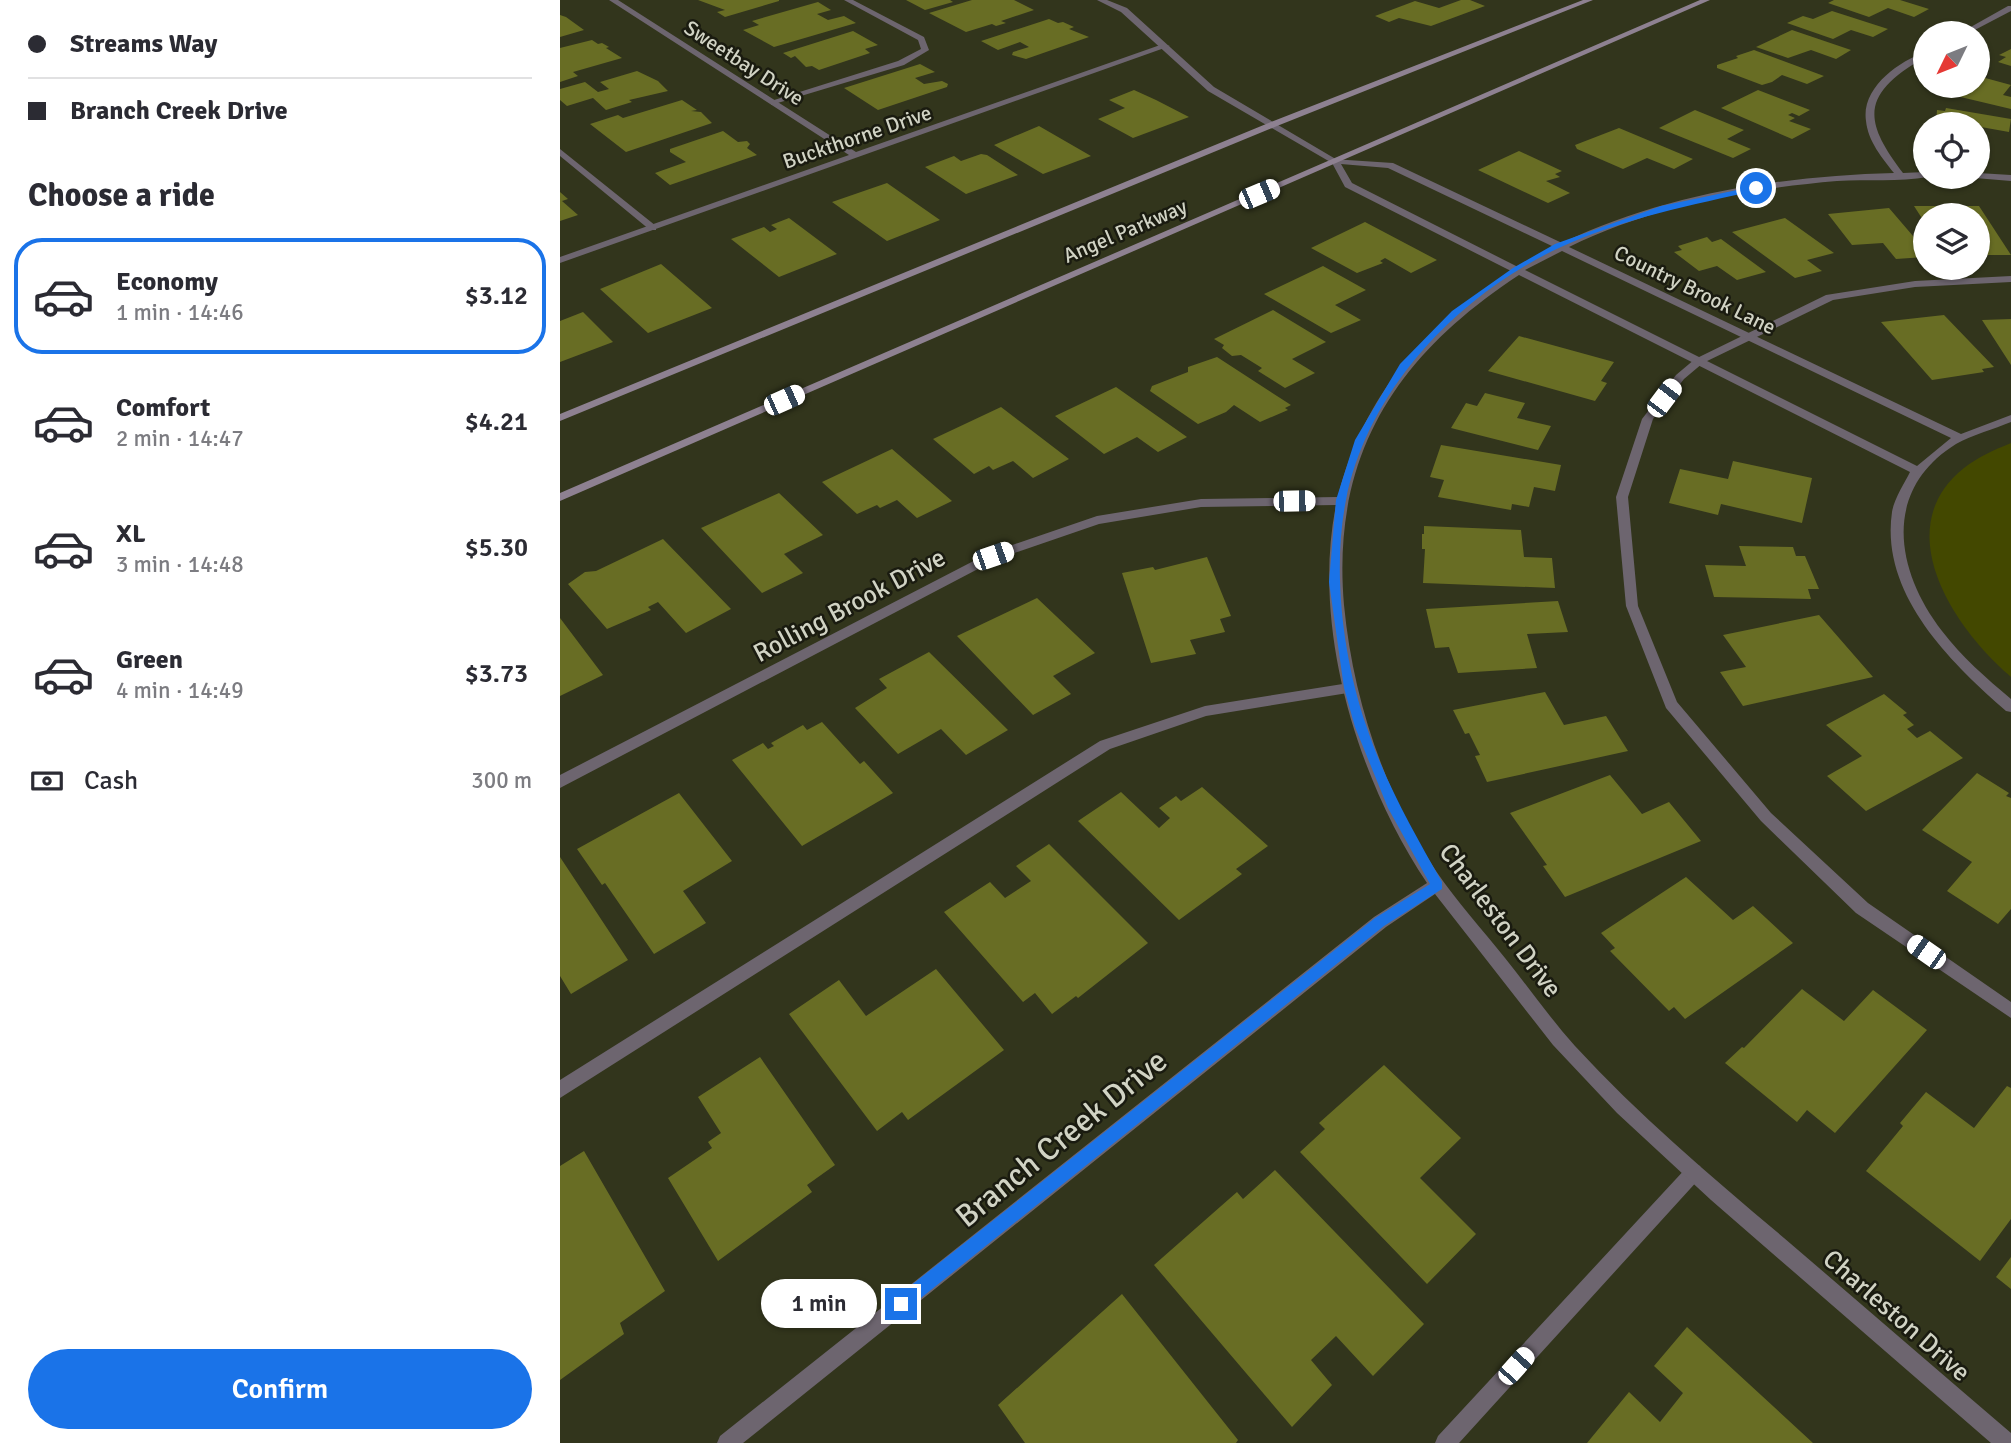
<!DOCTYPE html>
<meta charset="utf-8">
<style>
:root{--surface:#fff;--page:#f2f2f3;--text:#2b2b33;--muted:#7c7c81;--line:#e1e1e2;--accent:#1a73e8}
body{margin:0;font-family:Signika,sans-serif;background:var(--page);color:var(--text);height:100vh;display:flex;flex-direction:column;font-size:26px;white-space:nowrap}
*{box-sizing:border-box;margin:0}
p{font-size:23px;color:var(--muted)}
.icon{flex:none;width:38px;height:38px;fill:none;stroke:currentColor;stroke-width:2;stroke-linecap:round;stroke-linejoin:round}
.map{position:relative;flex:1;overflow:hidden}
.details{display:flex;flex-direction:column;background:var(--surface);width:560px}
.details>*{flex:none}
.top-card{display:grid;align-content:center;height:154px;padding:0 28px;background:var(--surface)}
.needle{width:46px;rotate:227deg}
.controls{position:absolute;left:1353px;top:21px;display:grid;gap:14px}
.controls a{display:grid;place-items:center;width:77px;height:77px;border-radius:50%;background:var(--surface);box-shadow:0 2px 5px #0004;font-size:35px}
.end{position:absolute;width:32px;height:32px;margin:-16px;border:9px solid #1a73e8;background:#fff;box-shadow:0 0 0 4px #fff}
.from{border-radius:50%}
.bubble{position:absolute;height:49px;border-radius:24px;background:var(--surface);box-shadow:0 2px 5px #0004;font-size:23px;font-weight:600;line-height:49px;text-align:center}
.car{position:absolute;width:21px;height:42px;margin:-21px -10px;border-radius:9px;box-shadow:0 0 5px 2px #0007;background:linear-gradient(#fff 24%,#345 0 40%,#fff 0 76%,#345 0 86%,#fff 0)}
.top-card b{display:flex;align-items:center;gap:24px;height:66px;font-size:26px}
.top-card b+b{border-top:2px solid var(--line)}
.top-card i{width:18px;height:18px;background:var(--text)}
ul{padding:0;list-style:none}
li{display:flex;align-items:center;gap:21px;height:116px;margin:0 14px 10px;padding:0 14px;border:4px solid transparent;border-radius:28px}
li div{flex:1}
li b{display:block;font-size:26px}
li em{font-style:normal;font-weight:600}
li.active{border-color:var(--accent)}
li>.icon{width:63px;height:63px;stroke-width:1.5}
h2{padding:0 28px;font-size:32px;line-height:84px}
.pay{display:flex;align-items:center;gap:18px;height:77px;padding:0 28px;font-size:26px}
.pay p{margin-inline-start:auto}
.action{display:flex;gap:14px;margin-top:auto;padding:14px 28px}
.action a{flex:1;height:80px;border-radius:42px;background:var(--accent);color:#fff;font-size:28px;font-weight:600;line-height:80px;text-align:center}
main{display:flex;flex:1;min-height:0}
.map>svg:first-child{display:block}
.green{fill:#434800}
.building{fill:#686d24}
.lines{fill:none;stroke-linecap:round;stroke-linejoin:round}
.service{fill:#6d656f;fill-rule:evenodd}
.minor{fill:#6d656f;fill-rule:evenodd}
.tertiary{fill:#6d656f;fill-rule:evenodd}
.secondary{fill:#8e8191;fill-rule:evenodd}
.route{fill:#1a73e8}
.labels{text-anchor:middle;stroke-width:5;stroke-linejoin:round;paint-order:stroke}
.far-street-label{font-size:21px;fill:#d1d3c4;stroke:#1a1b10}
.street-label{font-size:26px;fill:#d1d3c4;stroke:#1a1b10}
.near-street-label{font-size:32px;fill:#d1d3c4;stroke:#1a1b10}
</style>
<main>
<section class="details">
<div class="top-card">
<b><i class="from"></i>Streams Way</b>
<b><i></i>Branch Creek Drive</b>
</div>
<h2>Choose a ride</h2>
<ul>
<li class="active"><svg class="icon" aria-label="car" viewBox="0 0 24 24"><path d="M5 17H2v-5l4-1 3-4h7l3 4 3 1v5h-3M9 17h6M6 11h13"/><circle cx="7" cy="17" r="2"/><circle cx="17" cy="17" r="2"/></svg><div><b>Economy</b><p>1 min · 14:46</p></div><em>$3.12</em></li>
<li><svg class="icon" aria-label="car" viewBox="0 0 24 24"><path d="M5 17H2v-5l4-1 3-4h7l3 4 3 1v5h-3M9 17h6M6 11h13"/><circle cx="7" cy="17" r="2"/><circle cx="17" cy="17" r="2"/></svg><div><b>Comfort</b><p>2 min · 14:47</p></div><em>$4.21</em></li>
<li><svg class="icon" aria-label="car" viewBox="0 0 24 24"><path d="M5 17H2v-5l4-1 3-4h7l3 4 3 1v5h-3M9 17h6M6 11h13"/><circle cx="7" cy="17" r="2"/><circle cx="17" cy="17" r="2"/></svg><div><b>XL</b><p>3 min · 14:48</p></div><em>$5.30</em></li>
<li><svg class="icon" aria-label="car" viewBox="0 0 24 24"><path d="M5 17H2v-5l4-1 3-4h7l3 4 3 1v5h-3M9 17h6M6 11h13"/><circle cx="7" cy="17" r="2"/><circle cx="17" cy="17" r="2"/></svg><div><b>Green</b><p>4 min · 14:49</p></div><em>$3.73</em></li>
</ul>
<div class="pay"><svg class="icon" aria-label="cash" viewBox="0 0 24 24"><path d="M3 7h18v10H3z"/><circle cx="12" cy="12" r="2"/></svg>Cash<p>300 m</p></div>
<div class="action"><a>Confirm</a></div>
</section>
<div class="map">
<svg width="1451" height="1443" viewBox="0 0 1451 1443">
<rect width="100%" height="100%" fill="#32351c"/>
<path class="green" d="M1451 443V677C1395 630 1327 529 1404 468 1418 457 1434 450 1451 443Z"/>
<path class="building" d="M138 0H219V1L165 17 157 12 165 10Z
M346 0H390L393 2 365 10Z
M412 0H454L474 10 441 21 446 23 436 26 432 24 406 32 369 13Z
M901 0H910L925 6 871 26 839 18 829 22 815 16 855 1 879 8Z
M1274 0H1340L1369 9 1354 17 1328 8 1309 17 1268 3Z
M258 2 271 10 257 14 268 20 284 16 296 23 214 47 183 30 199 25 192 21Z
M1272 11 1328 29 1313 37 1291 30 1273 39 1227 23 1243 16 1253 19Z
M0 15 6 17 24 30 0 37Z
M489 19 498 23 503 22 514 27 509 29 529 37 466 59 452 55 453 52 469 47 460 42 438 50 421 41Z
M1232 30 1291 50 1276 59 1251 50 1228 58 1196 47Z
M293 31 318 45 305 49 310 53 259 70 252 66 246 67 235 56 231 58 223 53Z
M32 40 38 44 42 43 49 47 46 48 62 58 13 72 18 76 0 82V48Z
M1451 49V66L1438 62 1446 57 1439 55Z
M1194 50 1264 76 1247 84 1222 75 1212 82 1202 85 1157 68V65L1178 58 1176 56Z
M360 64 375 72 355 78 364 84 382 81 388 84 387 87 318 110 284 88Z
M77 71 98 81 108 91 69 100 72 102 46 110 33 98 7 106 0 100V89L25 82 38 92 49 89 40 82Z
M1418 76 1451 85 1443 95 1451 97V109L1388 94 1395 86H1418Z
M574 90 596 100 629 117 573 138 538 119 565 108 549 100Z
M1198 90 1250 110 1239 116 1232 113 1228 115 1235 118 1229 121 1251 129 1232 139 1161 108Z
M122 100 137 110 131 111 141 112 152 123 66 152 30 124 58 115 63 118Z
M1386 108 1451 119 1449 132 1421 127 1418 136V124L1376 123 1377 110 1385 111Z
M1135 110 1184 130 1167 139 1191 149 1173 158 1099 128Z
M479 126 531 156 483 174 434 145Z
M1059 128 1133 159 1114 169 1087 158 1063 169 1017 149 1015 145Z
M163 131 178 142 187 141 190 144 187 148 197 155 110 185 95 173 126 162 110 152V149Z
M959 151 1002 171 995 174 1000 177 986 181 1010 193 988 203 918 170Z
M421 154 427 155 458 175 406 194 365 167 394 156 401 161Z
M327 183 380 220 327 241 272 202Z
M0 192 8 199 2 201 18 215 0 221Z
M1354 206H1419L1451 255H1420L1418 251V215H1365V223Z
M1329 208 1365 250V257L1336 259 1323 243 1292 245 1268 214Z
M229 218 277 254 219 277 171 239 204 227 210 232 217 229 211 225Z
M1225 218 1274 253 1247 260 1262 271 1235 278 1172 232Z
M805 222 877 260 851 273 825 258 820 261 823 263 797 273 751 248Z
M1147 237 1152 242 1161 239 1206 272 1177 280 1157 266 1139 271 1114 252 1122 250 1118 246Z
M101 264 152 308 88 333 40 289Z
M763 266 806 290 775 305 801 320 771 333 704 294Z
M713 310 766 342 732 359 755 373 725 388 698 371 702 368 681 355 672 356 662 348 664 345 654 339Z
M23 312 53 342 0 362V321Z
M1384 315 1434 367 1422 369 1424 372 1372 380 1321 322Z
M1451 319V365L1422 320Z
M959 336 1054 362 1041 381 1047 383 1035 401 928 371Z
M657 357 731 405 725 408 728 410 700 422 674 405 666 412 638 424 590 391 592 386 628 372V367Z
M556 387 627 437 598 452 577 437 544 454 495 416Z
M925 393 965 403 957 418 991 426 978 450 891 428 906 403 917 406Z
M441 407 509 459 473 478 453 461 433 470 429 466 414 474 373 439Z
M881 445 1001 465 995 491 974 487 969 507 952 504 951 510 878 497 884 480 870 477Z
M332 449 392 501 357 518 337 500 320 508 317 505 297 514 262 482Z
M1173 461 1252 478 1242 523 1161 504 1158 515 1109 503 1120 469 1168 479Z
M219 493 263 535 224 554 243 573 202 593 141 528Z
M864 526 961 530 964 557 992 558 995 588 863 583 865 549H862V534H864Z
M103 539 171 609 126 633 98 602 88 607 91 610 47 629 8 584 25 572 36 571Z
M1179 546 1233 547 1236 556H1245L1259 589H1248L1251 599 1154 597 1145 565 1186 566Z
M647 557 671 616 660 619 665 632 630 640 636 654 591 663 562 573 593 567 595 570Z
M477 598 535 653 493 676 511 694 473 715 397 636Z
M998 601 1008 632 967 634 977 668 898 673 889 647 875 648 866 609Z
M1259 615 1313 677 1183 706 1160 672 1186 667 1163 635Z
M0 618 43 675 0 696Z
M369 652 448 730 406 755 381 729 338 754 295 708 327 688 319 679Z
M985 692 1004 725 1046 716 1068 751 927 782 915 756 920 755 909 733 905 734 893 710Z
M1324 694 1347 713 1343 715 1354 725 1347 729 1357 738 1370 731 1403 758 1306 811 1267 776 1302 756 1266 725Z
M262 722 300 764 304 761 333 793 242 846 172 760 203 743 208 749 214 746 211 743 243 725 247 730Z
M1417 773 1449 793 1446 796 1451 798V909L1438 924 1387 891 1412 862 1362 830Z
M1050 775 1082 814 1109 802 1141 841 1005 897 983 866 987 865 950 813Z
M642 787 708 846 676 869 682 874 619 920 518 821 561 792 599 828 610 818 599 808 616 796 621 801Z
M119 793 172 861 123 891 146 923 94 954 45 883 42 885 17 849Z
M489 844 588 943 518 998 516 996 492 1014 475 993 463 1002 384 912 430 882 445 898 471 881 456 866Z
M0 857 68 960 11 994 0 976Z
M1126 877 1173 920 1193 906 1233 943 1125 1019 1114 1007 1109 1011 1050 951 1055 948 1041 933Z
M376 969 444 1050 348 1120 342 1112 317 1131 229 1014 279 980 306 1016Z
M1242 989 1284 1021 1313 990 1367 1030 1275 1133 1247 1110 1237 1122 1165 1063 1182 1047 1184 1048Z
M200 1057 275 1165 247 1185 252 1192 158 1261 108 1178 152 1148 148 1142 161 1133 138 1097Z
M824 1065 901 1138 860 1178 916 1234 867 1284 740 1152 765 1129 759 1123Z
M1447 1086 1451 1088V1219L1420 1261 1306 1171 1343 1126 1340 1123 1366 1092 1414 1128Z
M24 1151 105 1291 60 1323 64 1334 0 1380V1166Z
M715 1170 864 1324 813 1376 776 1336 751 1360 772 1385 732 1427 594 1265 677 1192 683 1199Z
M1451 1257V1289L1436 1277Z
M562 1294 678 1440 676 1443H465L438 1405Z
M1127 1327 1253 1443H1027L1069 1392 1100 1422 1123 1393 1094 1366Z"/>
<g class="lines">
<path class="service" d="M284 0H293L364 37 369 50 344 65 211 105V101L338 61 361 49 358 40Z
M0 149 96 226V230H90L0 156Z
M1451 276V282L1355 287 1273 300 1143 363 1124 379 1093 419 1068 497 1078 606 1117 702 1211 813 1308 903 1451 1002V1018L1296 913 1201 821 1106 708 1066 606 1056 497 1082 419 1116 375 1135 359 1266 295 1355 281Z
M789 683 796 688 794 692 646 716 550 749 0 1098V1080L540 741 645 706Z
M1134 1163 1140 1166 1143 1172 1140 1178 899 1443H875L878 1436 1128 1166Z"/>
<path class="minor" d="M49 0H58L296 152 603 44 610 46 0 263V257L289 155Z
M1448 6H1451V11L1409 33H1400Z
M1365 52V57C1304 93 1300 117 1343 173L1365 172V177H1368C1339 182 1307 179 1277 181 1185 189 1093 206 1009 247L1401 434 1451 415V422C1434 429 1412 435 1396 444 1322 490 1335 570 1382 631 1402 657 1426 678 1451 699V712L1446 711C1390 662 1320 594 1332 512 1334 499 1344 484 1350 472L959 275C837 355 771 454 784 605 793 699 824 792 876 871 897 902 922 929 945 958 969 988 990 1018 1015 1046 1079 1116 1152 1177 1224 1238 1300 1303 1375 1368 1451 1433V1443H1431L1151 1200 1057 1113 993 1045 875 894 826 927 183 1443H157L160 1436 814 917 867 883C798 780 751 629 776 505L641 507 539 524 437 559 0 788V775L429 553 537 516 641 499 778 497C804 394 864 328 951 271L785 187 771 161 772 159 833 163 1002 243C1105 194 1220 176 1334 173 1322 158 1308 141 1306 121 1301 88 1338 62 1365 52ZM781 164 828 168 994 247 958 267 792 183ZM1002 251 1391 438 1357 466 965 270Z
M1418 173 1451 175V181L1415 178Z"/>
<path class="tertiary" d="M537 0H547L567 8 654 87 779 161 772 163 648 91 561 12Z"/>
<path class="secondary" d="M1023 0H1033L717 126 0 421V414L711 122Z
M1140 0H1150L0 501V493Z"/>
</g>
<path class="route" d="M1196 186 1199 190C1131 205 1065 218 1001 247 899 294 808 389 786 500 772 570 783 658 806 725 824 780 853 831 882 882V889L824 926 346 1310 341 1312 335 1310 333 1304 335 1298 815 918 870 884 828 808 795 727 784 688 769 582 776 500 795 440 840 364 892 311 953 268 995 244 1101 206Z"/>
<g class="labels">
<g class="far-street-label">
<text transform="translate(184 63) rotate(33)" y="7">Sweetbay Drive</text>
<text transform="translate(297 137) rotate(-19)" y="7">Buckthorne Drive</text>
<text transform="translate(565 231) rotate(-23)" y="7">Angel Parkway</text>
<text transform="translate(1135 290) rotate(26)" y="7">Country Brook Lane</text>
</g>
<g class="street-label">
<text transform="translate(289 605) rotate(-28)" y="9">Rolling Brook Drive</text>
<text transform="translate(941 920) rotate(53)" y="9">Charleston Drive</text>
<text transform="translate(1337 1315) rotate(41)" y="9">Charleston Drive</text>
</g>
<g class="near-street-label">
<text transform="translate(501 1138) rotate(-39)" y="11">Branch Creek Drive</text>
</g>
</g>
</svg>
<div class="controls">
<a><svg class="needle" viewBox="-14 -14 28 28"><path d="M0-13l5 13h-10z" fill="#e53935"/><path d="M0 13l5-13h-10z" fill="#7c7c81"/></svg></a>
<a><svg class="icon" aria-label="locate" viewBox="0 0 24 24"><circle cx="12" cy="12" r="6"/><path d="M12 2v4M12 18v4M2 12h4M18 12h4"/></svg></a>
<a><svg class="icon" aria-label="layers" viewBox="0 0 24 24"><path d="M12 4l9 5-9 5-9-5zM3 14l9 5 9-5"/></svg></a>
</div>
<i class="end from" style="left:1196px;top:188px"></i>
<i class="end" style="left:341px;top:1304px"></i>
<div class="bubble" style="left:201px;top:1279px;width:116px">1 min</div>
<i class="car" style="left:699px;top:194px;rotate:67deg"></i>
<i class="car" style="left:1104px;top:398px;rotate:37deg"></i>
<i class="car" style="left:224px;top:400px;rotate:66deg"></i>
<i class="car" style="left:734px;top:501px;rotate:89deg"></i>
<i class="car" style="left:433px;top:556px;rotate:71deg"></i>
<i class="car" style="left:1366px;top:952px;rotate:305deg"></i>
<i class="car" style="left:956px;top:1366px;rotate:42deg"></i>
</div>
</main>
